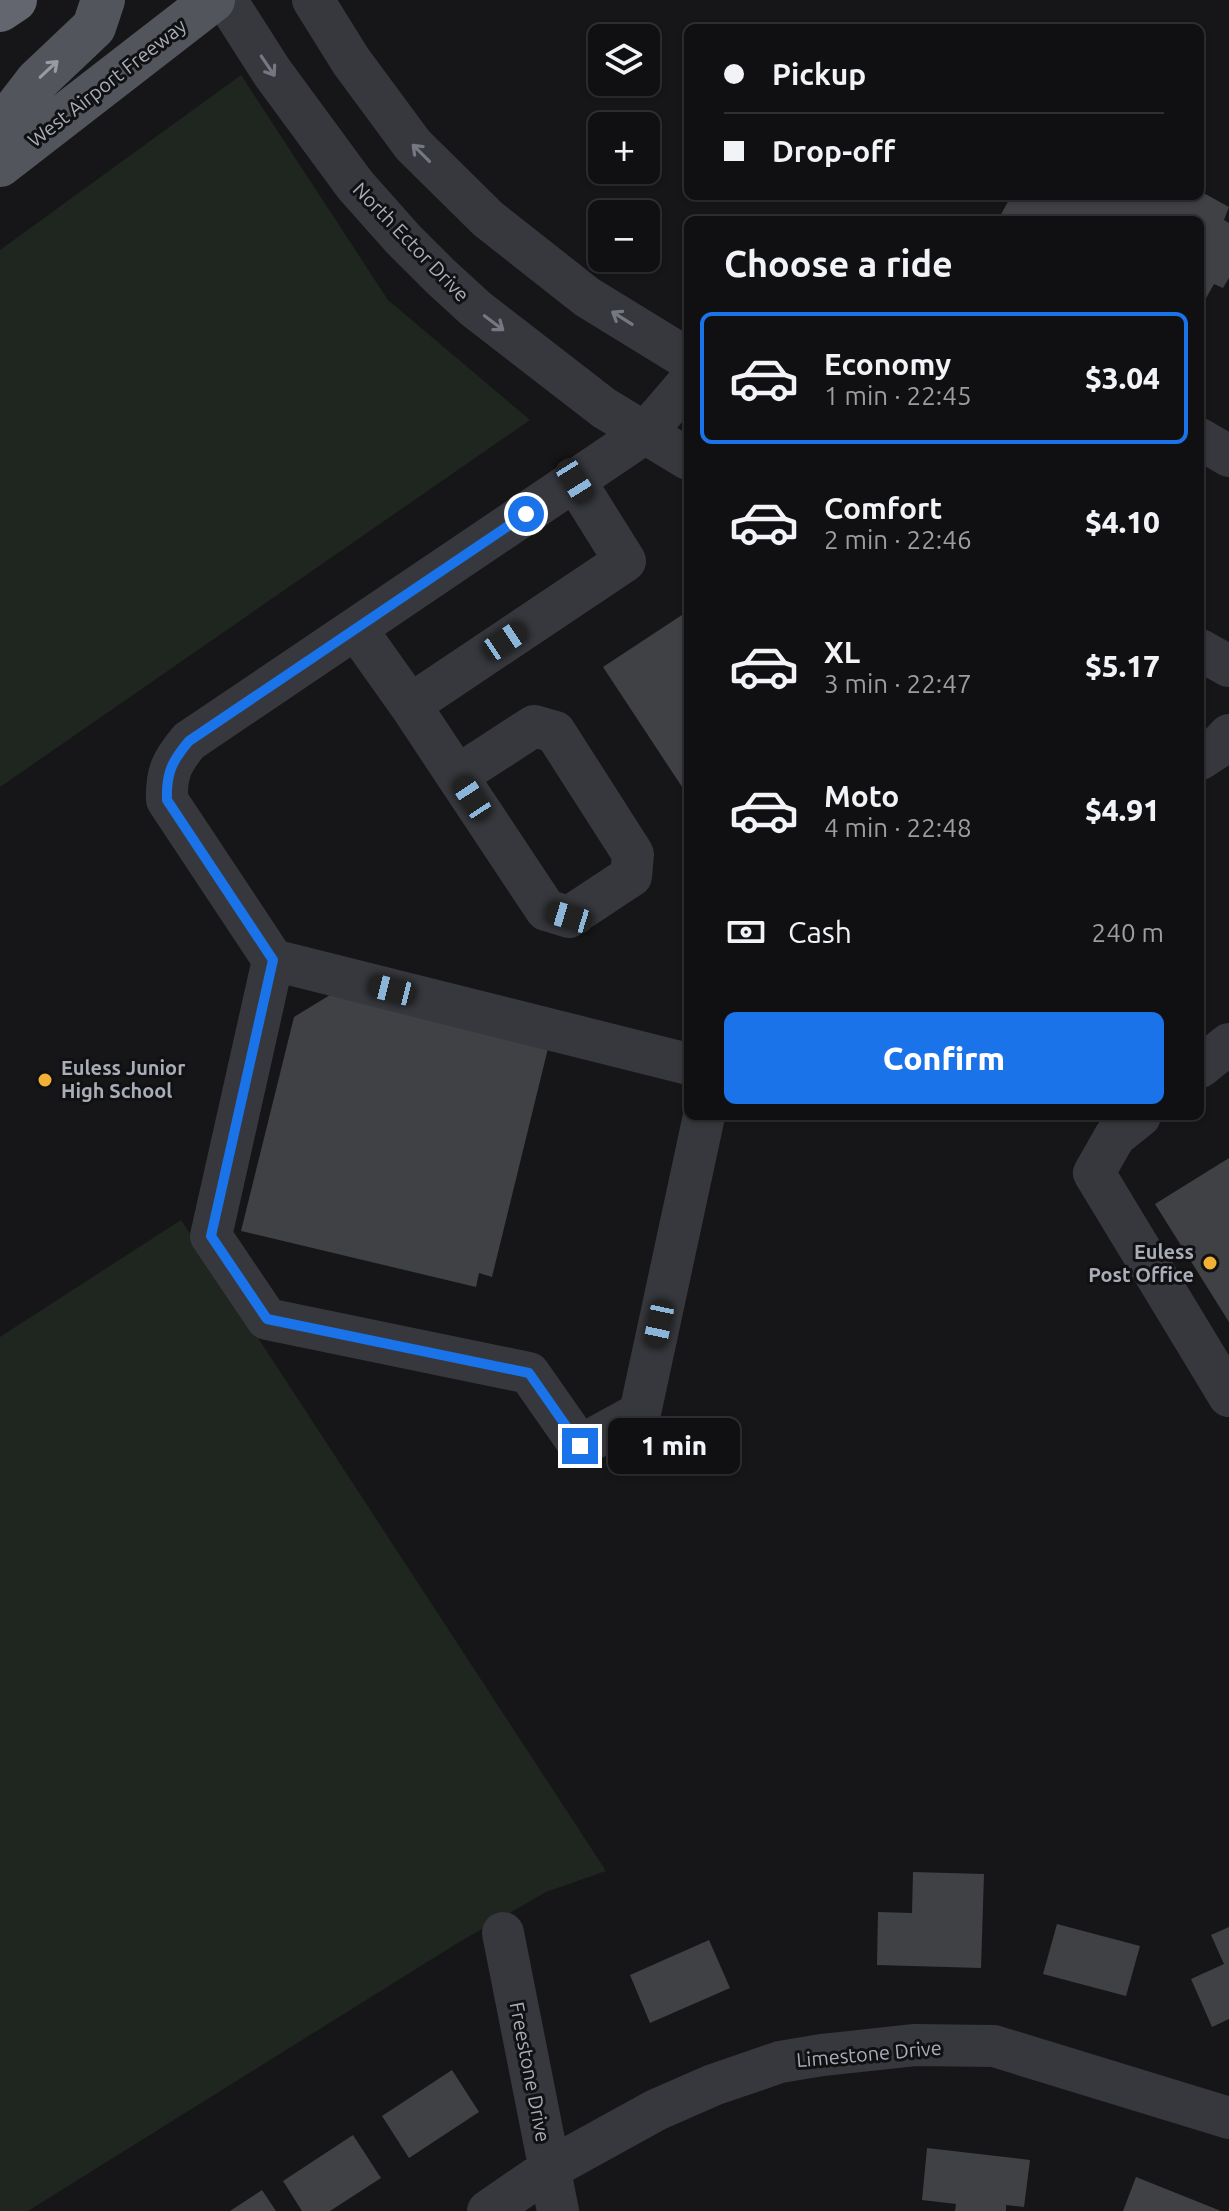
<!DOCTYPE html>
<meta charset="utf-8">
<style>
:root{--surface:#101012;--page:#19191b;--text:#f1f3f6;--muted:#9c9d9f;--line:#303032;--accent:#1a73e8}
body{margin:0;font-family:Ubuntu,sans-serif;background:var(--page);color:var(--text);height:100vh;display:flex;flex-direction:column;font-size:30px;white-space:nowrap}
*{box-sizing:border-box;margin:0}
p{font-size:26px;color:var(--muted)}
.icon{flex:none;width:44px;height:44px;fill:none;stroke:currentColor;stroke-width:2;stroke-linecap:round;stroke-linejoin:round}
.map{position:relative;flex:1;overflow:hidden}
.sheet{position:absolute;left:684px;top:216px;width:520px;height:904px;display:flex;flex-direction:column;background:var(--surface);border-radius:12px;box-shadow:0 2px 6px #0004,0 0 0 2px var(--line)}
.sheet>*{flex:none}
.hud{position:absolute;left:684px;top:24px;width:520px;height:176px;border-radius:12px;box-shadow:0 2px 6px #0004,0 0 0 2px var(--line);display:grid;align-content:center;height:176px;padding:0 40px;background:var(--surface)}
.tools{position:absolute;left:588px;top:24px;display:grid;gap:16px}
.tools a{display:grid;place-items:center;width:72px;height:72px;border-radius:12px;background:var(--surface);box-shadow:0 2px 6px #0004,0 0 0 2px var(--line);font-size:40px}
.end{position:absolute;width:36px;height:36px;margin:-18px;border:10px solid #1a73e8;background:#fff;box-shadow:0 0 0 4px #fff}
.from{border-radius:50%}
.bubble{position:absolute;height:56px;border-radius:12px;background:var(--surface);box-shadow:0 2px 6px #0004,0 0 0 2px var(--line);font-size:26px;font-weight:800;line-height:56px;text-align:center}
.car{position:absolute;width:24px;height:48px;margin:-24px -12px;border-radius:10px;box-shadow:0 0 6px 2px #0007;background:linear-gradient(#222 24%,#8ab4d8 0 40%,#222 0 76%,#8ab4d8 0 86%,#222 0)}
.hud b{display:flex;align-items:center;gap:28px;height:76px;font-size:30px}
.hud b+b{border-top:2px solid var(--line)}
.hud i{width:20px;height:20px;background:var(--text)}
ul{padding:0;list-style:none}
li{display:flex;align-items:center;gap:24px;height:132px;margin:0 16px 12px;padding:0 24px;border:4px solid transparent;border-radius:12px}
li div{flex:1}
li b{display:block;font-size:30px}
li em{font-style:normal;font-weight:800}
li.on{border-color:var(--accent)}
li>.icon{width:72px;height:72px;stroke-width:1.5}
h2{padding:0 40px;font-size:36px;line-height:96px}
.pay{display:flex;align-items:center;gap:20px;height:88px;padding:0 40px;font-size:30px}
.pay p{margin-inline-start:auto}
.cta{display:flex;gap:16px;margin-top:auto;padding:16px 40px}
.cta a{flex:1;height:92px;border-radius:12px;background:var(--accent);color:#fff;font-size:32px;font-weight:800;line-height:92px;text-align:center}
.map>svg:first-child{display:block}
.green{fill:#1e261f}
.building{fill:#404145}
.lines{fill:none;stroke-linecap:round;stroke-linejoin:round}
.minor{stroke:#37383d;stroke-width:42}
.major{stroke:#53555c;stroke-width:44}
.highway{stroke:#63666e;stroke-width:44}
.oneway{stroke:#757881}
.oneway2{stroke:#979ba6}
.route{stroke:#1a73e8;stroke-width:10}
.poi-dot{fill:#f2b134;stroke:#111113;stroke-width:3}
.labels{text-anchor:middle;stroke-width:6;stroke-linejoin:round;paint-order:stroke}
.street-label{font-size:20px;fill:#a8adb8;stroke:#111113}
.poi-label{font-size:20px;font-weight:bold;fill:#a8adb8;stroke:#111113;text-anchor:start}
</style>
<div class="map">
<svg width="1229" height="2211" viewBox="0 0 1229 2211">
<rect width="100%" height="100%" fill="#161618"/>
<path class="green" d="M241 75 388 300 530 420 0 787V250Z
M181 1220 606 1871 546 1892 456 1944 28 2211H0V1337Z"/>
<path class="building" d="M1200 191 1229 207 1224 220 1229 223V278L1223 288 1214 284 1200 309V220H998L1011 196H1200Z
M688 611V796L603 667Z
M343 987 552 1032 492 1277 479 1273 476 1287 241 1231 294 1017Z
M1229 1158V1322L1155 1204Z
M913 1872 984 1874 981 1968 877 1965 878 1912 912 1913Z
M1057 1924 1140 1946 1126 1996 1043 1974Z
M1229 1927V2019L1212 2027 1191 1979 1224 1964 1211 1935Z
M709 1940 730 1988 650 2023 630 1975Z
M452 2070 479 2112 409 2158 382 2116Z
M353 2135 381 2178 330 2211H302L283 2181Z
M927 2148 1030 2160 1024 2207 1006 2205V2211H955L956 2204 922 2200Z
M1136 2177 1221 2211H1123Z
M262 2190 276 2211H230Z"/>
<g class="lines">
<path class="minor" d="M226 0 272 72 355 185 403 239 440 276 476 309 604 408 688 459
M313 0 351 61 413 145 488 219 587 297 688 359
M688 383 645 433 189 741C172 761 166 773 167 800L273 960 688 1064
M1200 439 1229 456
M356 629 410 705 625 561 575 481
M1200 650 1229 666
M410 705 546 910 569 917 631 876 633 854 555 732 534 726 457 776
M1200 759 1217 748 1229 735
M273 960 211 1236 267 1319 529 1373 580 1446 640 1413 704 1116
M1200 1067 1229 1044
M1140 1116 1115 1136 1094 1173 1229 1396
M503 1933 558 2211
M488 2211 549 2169 656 2110 713 2085 780 2062 822 2055 915 2045 994 2046 1229 2118"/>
<path class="major" d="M0 129 37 81 94 27 103 0
M0 165 213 0"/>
<path class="highway" d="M0 10 15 0"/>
</g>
<defs><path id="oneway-shaft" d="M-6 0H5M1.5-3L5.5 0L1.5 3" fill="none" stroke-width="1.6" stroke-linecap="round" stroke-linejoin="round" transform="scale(2)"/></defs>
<g class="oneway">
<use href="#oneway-shaft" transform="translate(268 66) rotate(56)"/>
<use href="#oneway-shaft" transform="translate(421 153) rotate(-135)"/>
<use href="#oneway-shaft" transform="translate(622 318) rotate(-148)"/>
<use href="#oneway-shaft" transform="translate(494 323) rotate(37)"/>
</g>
<use class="oneway2" href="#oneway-shaft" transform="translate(49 69) rotate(-43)"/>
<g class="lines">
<path class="route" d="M526 514 189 741C172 761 166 773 167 800L273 960 211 1236 267 1319 529 1373 580 1446"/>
</g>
<g class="poi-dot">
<circle cx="45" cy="1080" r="8"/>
<circle cx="1210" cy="1263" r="8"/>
</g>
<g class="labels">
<g class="street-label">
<text transform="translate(107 83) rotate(-38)" y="7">West Airport Freeway</text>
<text transform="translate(411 242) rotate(46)" y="7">North Ector Drive</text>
<text transform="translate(869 2054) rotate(-5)" y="7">Limestone Drive</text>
<text transform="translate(530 2072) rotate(79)" y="7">Freestone Drive</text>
</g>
<g class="poi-label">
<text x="61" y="1075">Euless Junior<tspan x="61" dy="23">High School</tspan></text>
<text x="1194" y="1259" text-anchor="end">Euless<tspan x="1194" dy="23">Post Office</tspan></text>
</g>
</g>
</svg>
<div class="tools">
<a><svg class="icon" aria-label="layers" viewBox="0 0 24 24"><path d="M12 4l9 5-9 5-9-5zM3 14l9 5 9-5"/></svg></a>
<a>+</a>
<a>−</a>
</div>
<i class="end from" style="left:526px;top:514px"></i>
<i class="end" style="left:580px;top:1446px"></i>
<div class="bubble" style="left:608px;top:1418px;width:132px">1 min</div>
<i class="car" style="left:575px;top:481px;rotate:148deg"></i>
<i class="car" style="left:505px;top:641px;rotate:56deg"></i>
<i class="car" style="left:472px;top:798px;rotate:327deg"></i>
<i class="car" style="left:569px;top:917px;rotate:287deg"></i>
<i class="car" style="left:392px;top:990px;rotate:284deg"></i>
<i class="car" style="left:659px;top:1324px;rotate:192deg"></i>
<div class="hud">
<b><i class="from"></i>Pickup</b>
<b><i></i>Drop-off</b>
</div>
<section class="sheet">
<h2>Choose a ride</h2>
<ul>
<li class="on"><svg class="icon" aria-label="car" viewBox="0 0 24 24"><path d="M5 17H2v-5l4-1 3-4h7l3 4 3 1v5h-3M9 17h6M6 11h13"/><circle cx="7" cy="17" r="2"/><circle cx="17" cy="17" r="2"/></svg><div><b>Economy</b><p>1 min · 22:45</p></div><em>$3.04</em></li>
<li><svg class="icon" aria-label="car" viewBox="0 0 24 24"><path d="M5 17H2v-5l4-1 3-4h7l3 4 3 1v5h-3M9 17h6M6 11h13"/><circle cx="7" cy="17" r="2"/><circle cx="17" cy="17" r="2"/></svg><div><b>Comfort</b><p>2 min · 22:46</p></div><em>$4.10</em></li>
<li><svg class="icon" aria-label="car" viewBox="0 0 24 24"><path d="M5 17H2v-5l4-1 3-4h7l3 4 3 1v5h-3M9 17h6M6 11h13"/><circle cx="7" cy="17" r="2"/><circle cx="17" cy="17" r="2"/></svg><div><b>XL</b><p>3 min · 22:47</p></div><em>$5.17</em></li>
<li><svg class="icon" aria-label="car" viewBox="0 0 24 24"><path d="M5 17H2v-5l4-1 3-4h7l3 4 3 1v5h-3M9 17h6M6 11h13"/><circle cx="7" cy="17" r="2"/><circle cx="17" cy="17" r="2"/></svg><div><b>Moto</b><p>4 min · 22:48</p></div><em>$4.91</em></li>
</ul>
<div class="pay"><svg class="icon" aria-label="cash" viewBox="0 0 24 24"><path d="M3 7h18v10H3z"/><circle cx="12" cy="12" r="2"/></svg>Cash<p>240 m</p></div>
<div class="cta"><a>Confirm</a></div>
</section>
</div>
